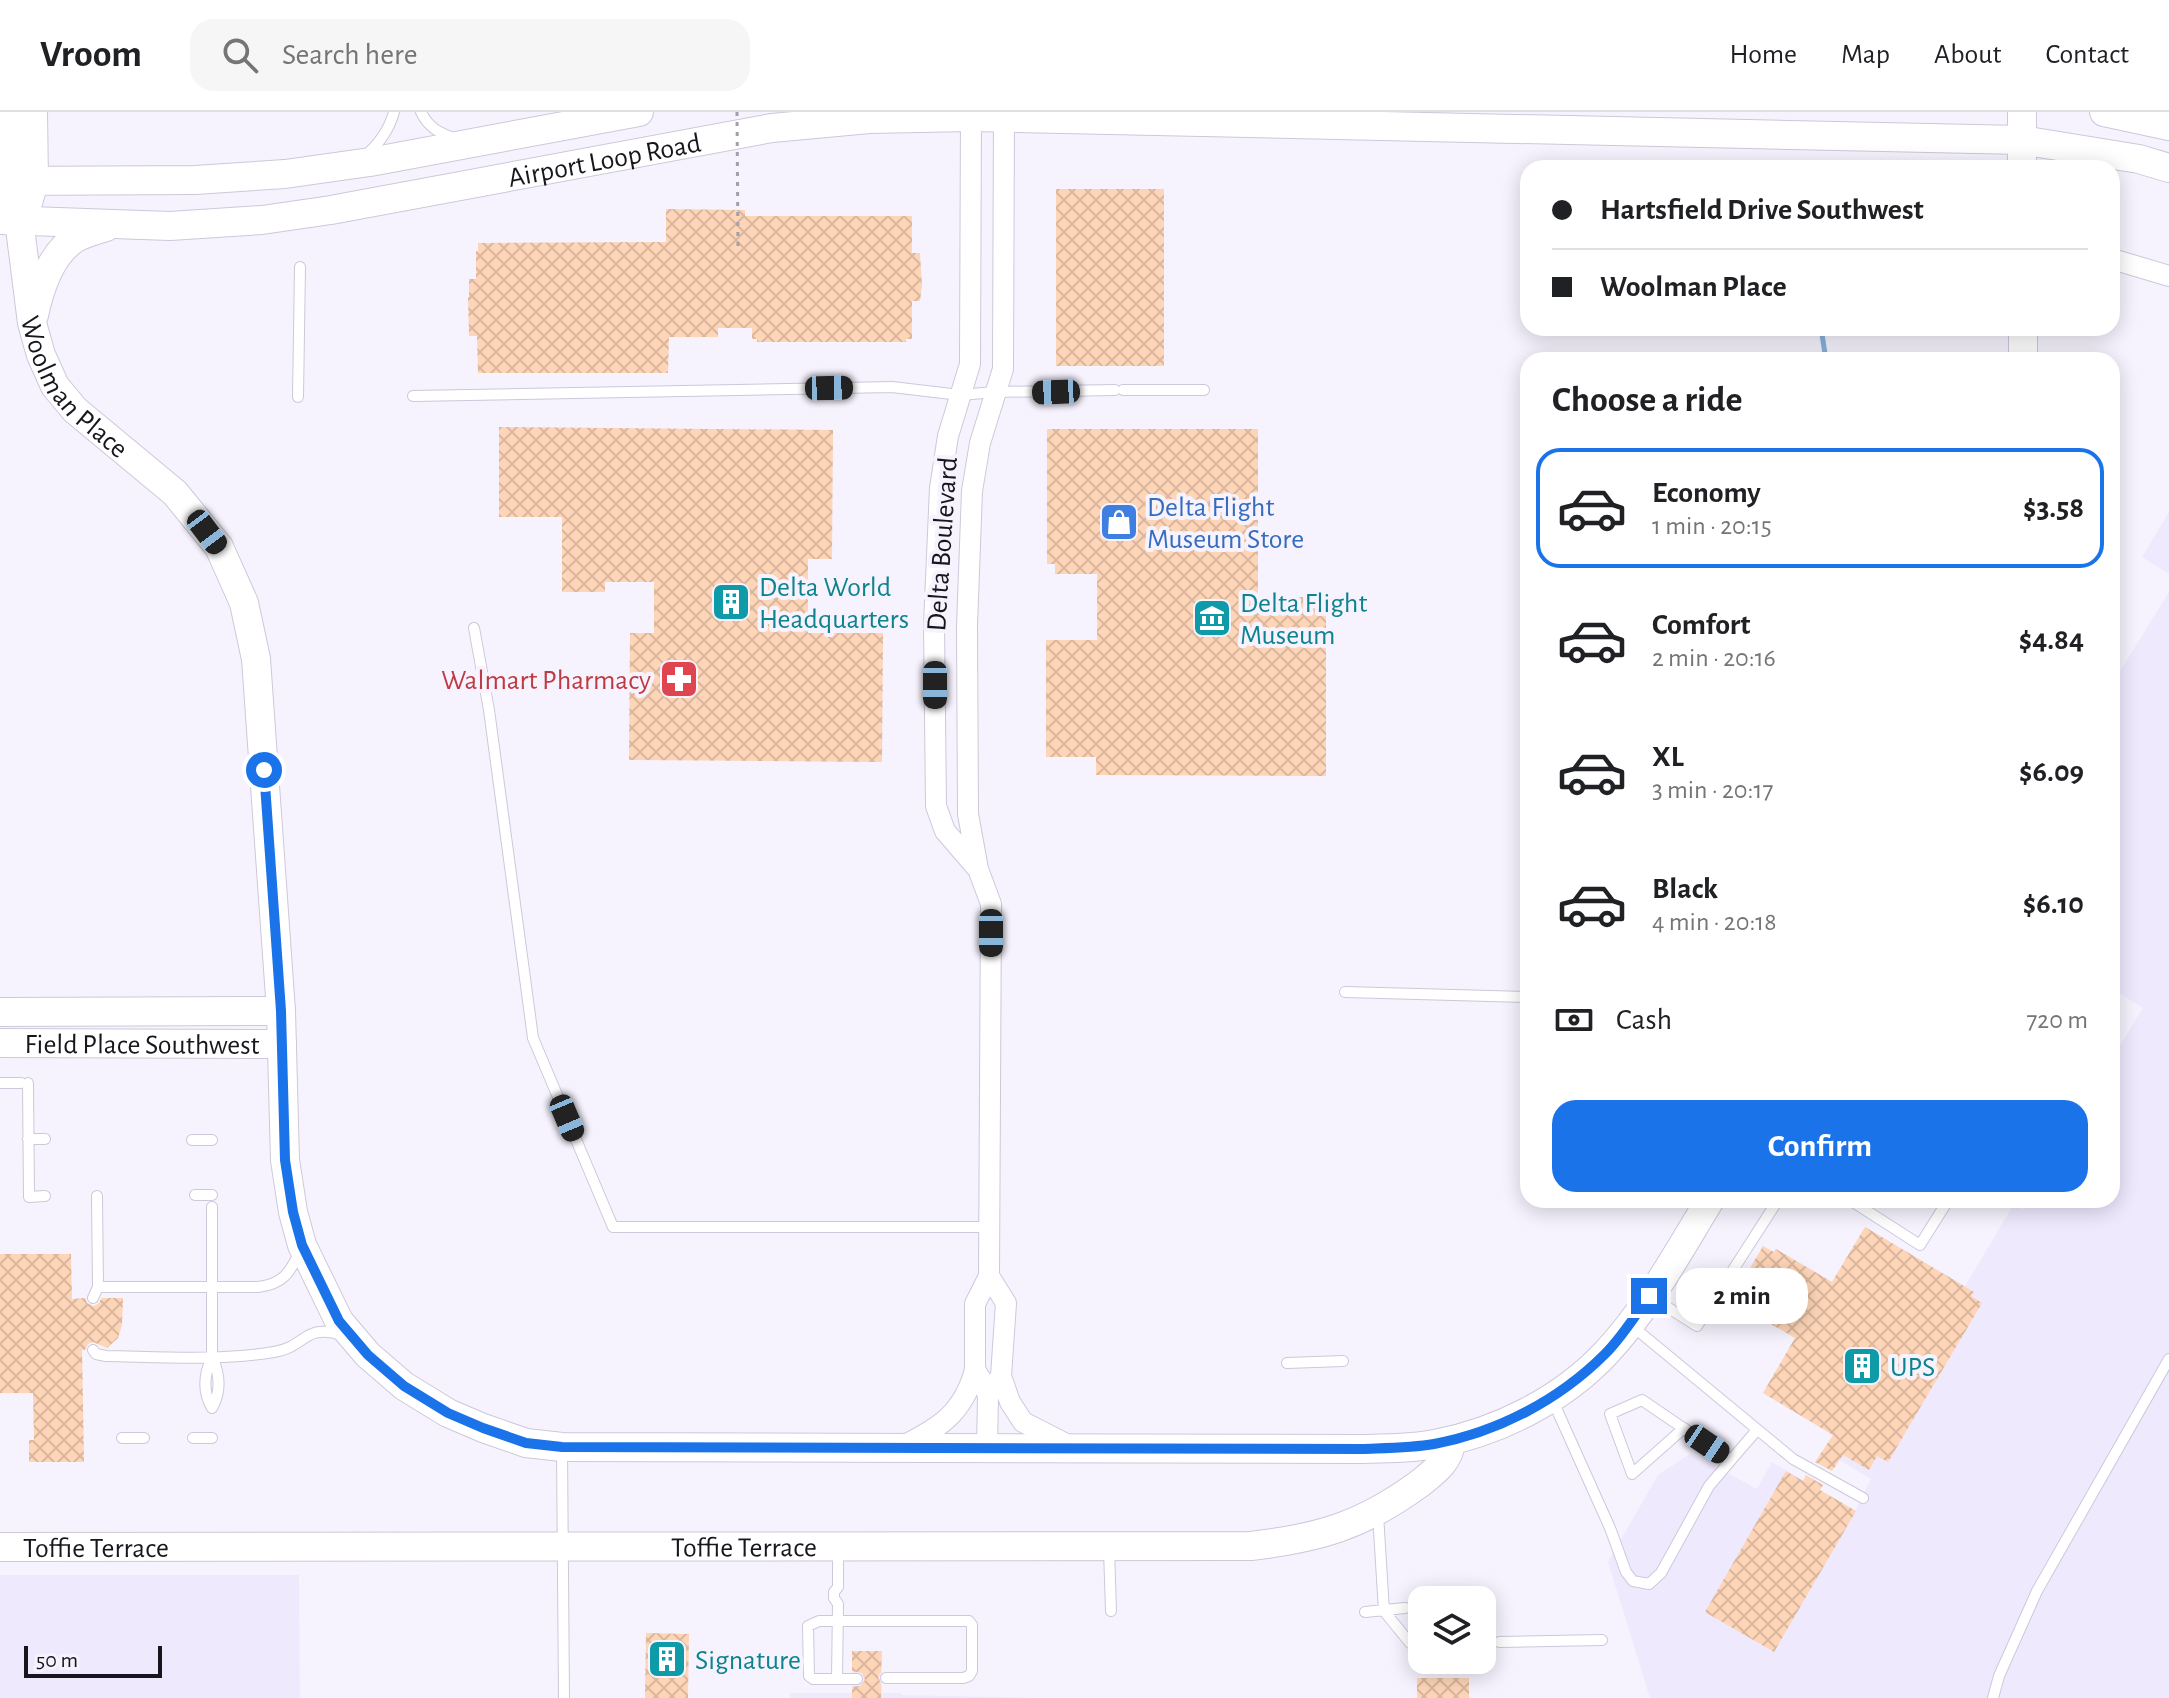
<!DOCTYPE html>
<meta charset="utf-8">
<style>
:root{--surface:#fff;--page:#f6f6f6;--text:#202124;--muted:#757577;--line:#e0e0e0;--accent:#1a73e8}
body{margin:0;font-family:"Alegreya Sans",sans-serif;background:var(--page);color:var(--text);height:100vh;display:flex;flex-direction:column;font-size:30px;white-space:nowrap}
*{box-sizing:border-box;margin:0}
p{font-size:26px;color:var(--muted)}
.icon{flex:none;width:44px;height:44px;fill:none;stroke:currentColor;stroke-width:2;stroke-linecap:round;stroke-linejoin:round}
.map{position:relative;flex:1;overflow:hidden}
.panel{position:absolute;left:1520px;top:240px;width:600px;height:856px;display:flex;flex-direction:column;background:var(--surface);border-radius:24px;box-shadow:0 4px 20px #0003}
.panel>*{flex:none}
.banner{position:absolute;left:1520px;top:48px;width:600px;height:176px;border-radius:24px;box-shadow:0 4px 20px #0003;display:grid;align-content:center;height:176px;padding:0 32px;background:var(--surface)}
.fabs{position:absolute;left:1408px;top:1474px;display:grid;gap:16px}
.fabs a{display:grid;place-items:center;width:88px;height:88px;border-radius:16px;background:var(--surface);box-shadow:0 4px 20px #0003;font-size:40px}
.scale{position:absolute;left:24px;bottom:20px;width:138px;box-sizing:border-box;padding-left:8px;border:4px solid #18161d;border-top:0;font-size:22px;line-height:28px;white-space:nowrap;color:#18161d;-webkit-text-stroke:6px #f6f3fe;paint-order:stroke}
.end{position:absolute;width:36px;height:36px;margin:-18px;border:10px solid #1a73e8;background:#fff;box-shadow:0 0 0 4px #fff}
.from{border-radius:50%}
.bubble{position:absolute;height:56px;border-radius:24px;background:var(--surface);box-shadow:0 4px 20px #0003;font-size:26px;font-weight:600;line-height:56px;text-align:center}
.car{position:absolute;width:24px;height:48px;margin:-24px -12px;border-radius:10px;box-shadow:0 0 6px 2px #0007;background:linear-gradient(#222 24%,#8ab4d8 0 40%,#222 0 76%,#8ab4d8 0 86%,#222 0)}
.banner b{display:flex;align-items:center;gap:28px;height:76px;font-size:30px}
.banner b+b{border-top:2px solid var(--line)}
.banner i{width:20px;height:20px;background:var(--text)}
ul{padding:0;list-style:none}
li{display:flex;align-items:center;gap:24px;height:120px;margin:0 16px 12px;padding:0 16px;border:4px solid transparent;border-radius:24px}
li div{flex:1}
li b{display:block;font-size:30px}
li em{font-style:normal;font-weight:600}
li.on{border-color:var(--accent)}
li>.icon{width:72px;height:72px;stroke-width:1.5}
h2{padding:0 32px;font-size:36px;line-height:96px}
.pay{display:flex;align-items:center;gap:20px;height:88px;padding:0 32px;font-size:30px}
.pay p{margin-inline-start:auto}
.action{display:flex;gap:16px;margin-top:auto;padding:16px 32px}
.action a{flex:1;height:92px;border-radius:24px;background:var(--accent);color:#fff;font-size:32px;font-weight:600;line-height:92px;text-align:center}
header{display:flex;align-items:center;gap:48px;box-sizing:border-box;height:112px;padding:0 40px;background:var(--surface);border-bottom:2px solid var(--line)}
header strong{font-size:38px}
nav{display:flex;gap:44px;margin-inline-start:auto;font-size:28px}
.search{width:560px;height:72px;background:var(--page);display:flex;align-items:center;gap:20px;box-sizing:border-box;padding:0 28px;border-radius:24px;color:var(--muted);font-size:30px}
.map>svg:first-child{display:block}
.built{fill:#efe9fe}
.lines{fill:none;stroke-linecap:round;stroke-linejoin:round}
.stream{stroke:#86b2db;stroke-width:5}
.building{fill:url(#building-cross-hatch)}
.lane-casing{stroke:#cdc8da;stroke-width:12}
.street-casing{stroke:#cdc8da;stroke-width:22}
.secondary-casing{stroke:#cdc8da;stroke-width:30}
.highway-casing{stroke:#cdc8da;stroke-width:38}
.lane{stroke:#fff;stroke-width:10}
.street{stroke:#fff;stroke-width:20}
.secondary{stroke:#fff;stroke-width:28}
.highway{stroke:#fff;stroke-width:36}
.path-bridge{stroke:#a29fa9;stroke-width:3;stroke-dasharray:4 6;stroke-linecap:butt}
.route{stroke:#1a73e8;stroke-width:10}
.labels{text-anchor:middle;stroke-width:8;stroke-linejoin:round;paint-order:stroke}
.street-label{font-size:28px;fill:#18161d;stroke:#f6f3fe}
.shop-label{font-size:28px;fill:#366cbe;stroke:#f6f3fe;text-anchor:start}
.culture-label{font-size:28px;fill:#0d838f;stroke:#f6f3fe;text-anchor:start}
.health-label{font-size:28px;fill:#be3a42;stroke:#f6f3fe;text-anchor:end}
</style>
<header>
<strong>Vroom</strong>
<div class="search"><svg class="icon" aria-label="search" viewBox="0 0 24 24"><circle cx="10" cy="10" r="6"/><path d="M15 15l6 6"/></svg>Search here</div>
<nav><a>Home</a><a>Map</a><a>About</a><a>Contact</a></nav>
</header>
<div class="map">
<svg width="2169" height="1586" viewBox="0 0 2169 1586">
<defs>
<pattern id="building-cross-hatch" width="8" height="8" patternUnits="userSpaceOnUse" patternTransform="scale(2)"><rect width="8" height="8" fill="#fed5b7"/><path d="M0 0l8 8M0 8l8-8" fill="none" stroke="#d9b69d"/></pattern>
</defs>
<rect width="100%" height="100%" fill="#f6f3fe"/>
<path class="built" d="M2169 400V462L2142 445Z
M2169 480V1586H1650L1608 1450 1658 1363 1691 1341 1757 1377 1772 1350 1855 1399 1871 1367 1831 1343 1843 1329 1763 1281 1795 1226 1742 1195 1776 1137 1832 1170 1865 1115 1965 1174 2014 1092 2023 1098 2030 1088H2112V946L2143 896 2112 877V572Z
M0 1463H299L300 1586H0Z
M852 1539H882V1581H901L902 1583 1038 1586H790V1581H852Z"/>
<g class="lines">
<path class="stream" d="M1821 216 1826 248"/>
</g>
<path class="building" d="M1056 77H1164V254H1056Z
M666 97 745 98V104H912V141H920L922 174 920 189H912V227H906V230H757V227H752V216H718V225H669L668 261H478L477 224H469L468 185H469V167H476V139H478V131L666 130Z
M499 315 833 318 832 447H808V521H883L882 650 629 648 630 521H654V470H605V480H562V405H499Z
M1047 317H1258V485H1326V664L1096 663V645H1046V528H1097V462H1055V452H1047Z
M1865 1115 1974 1180 1971 1184 1982 1191 1888 1350 1877 1344 1869 1358 1843 1343 1832 1359 1815 1350 1833 1323 1763 1281 1795 1226 1742 1195 1744 1191 1733 1185 1763 1134 1774 1140 1776 1137 1832 1170Z
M0 1142H71L72 1187 85 1186 87 1191 93 1194 98 1192 102 1186H123L122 1213 118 1226 107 1236 93 1230 88 1232 85 1238H82L84 1350H29V1328H34L33 1281H0Z
M1786 1359 1803 1369 1806 1363 1823 1373 1820 1378 1856 1399 1774 1540 1705 1500Z
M646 1521 689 1522 688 1586H645Z
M852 1539H882L881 1560 878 1565 881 1572V1586H852V1575L860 1574 865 1568 862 1561 852 1559Z
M1417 1566H1469V1586H1417Z"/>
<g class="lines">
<g class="lane-casing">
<path id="lane" d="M421 0C428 15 439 21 454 26
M365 44C379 32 389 18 394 0
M1123 278H1204
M413 284 892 275 960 283 995 280 1115 278
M298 285 300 155
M474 516 489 598 533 926 613 1115H989
M1345 880 1528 885
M0 971H21
M28 971 29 1085 45 1084
M28 1027H45
M192 1028H212
M195 1083H212
M97 1084 98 1175H258C283 1172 290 1161 300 1139
M1850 1088 1920 1133 1947 1090
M93 1186 98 1175
M1653 1186 1697 1214 1778 1088
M1631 1213 1793 1347 1863 1386
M93 1238 96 1242 106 1244C162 1245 219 1249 274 1240 306 1235 304 1211 342 1223
M212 1245C220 1262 221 1280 212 1296
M1287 1251 1343 1249
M1552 1287 1610 1416 1626 1460 1633 1469 1649 1472 1661 1461 1709 1374 1731 1348
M212 1296C202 1279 204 1262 212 1245V1095
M1684 1316 1632 1362 1610 1302 1642 1288 1730 1348H1731L1757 1318
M122 1326H144
M193 1326H212
M562 1337 564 1586
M1378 1402 1384 1499 1410 1531
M1109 1437 1111 1499
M838 1438V1475L834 1480V1486L838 1492 837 1567H813L809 1564 808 1514 819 1509H969L972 1513V1559L969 1564 963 1566H886
M1365 1500 1405 1496
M1499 1530 1602 1528
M837 1567H857
M1993 1586 1999 1564 2037 1479 2169 1247"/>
</g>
<g class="street-casing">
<path id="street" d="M971 0 970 252 948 324 940 376 934 513 936 694 945 719 976 755
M2112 147 2169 164
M1001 1264 1010 1290 1023 1310 1070 1334
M988 1284 1001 1264 1006 1191 989 1164
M901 1335C939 1316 963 1302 975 1258
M987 1336 988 1284 983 1270 975 1258V1192L989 1164 991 792 978 757 968 702 967 514 972 379 980 331 1003 257 1004 0"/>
</g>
<g class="secondary-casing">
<g id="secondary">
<path d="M2104 0 2169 14"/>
<path d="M2022 56V0"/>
<path d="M9 69 195 68 285 62 370 50 639 0"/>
<path id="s1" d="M2 108 170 114 262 108 331 98 772 16 869 7 971 5 2021 28 2139 47 2169 56"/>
<path id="s2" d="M19 108 32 211 41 243 55 274 75 298 175 381 219 435 244 491 256 547 281 899 285 1048 293 1100 302 1133 339 1209 368 1243 404 1274 448 1301 483 1316 526 1331 562 1335 1361 1337C1386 1336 1411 1337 1435 1332 1498 1320 1562 1288 1606 1241 1648 1196 1678 1140 1710 1088"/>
<path d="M34 203C40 175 51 141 76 126 85 121 97 118 106 115"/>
<path d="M2023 216V248"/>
<path d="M0 900 281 899"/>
<path id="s3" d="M0 931 282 932"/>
<path id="s4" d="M0 1435 1251 1434C1320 1426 1363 1413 1419 1372 1434 1360 1450 1349 1451 1329"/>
</g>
</g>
<g class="highway-casing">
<path id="highway" d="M1 0 2 69 19 108
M19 108 30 69 29 0"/>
</g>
<use href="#lane" class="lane"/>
<use href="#street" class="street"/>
<use href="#secondary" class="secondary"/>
<use href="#highway" class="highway"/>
<path class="path-bridge" d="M737 0 738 136"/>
</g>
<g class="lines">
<path class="route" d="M264 658 281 899 285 1048 293 1100 302 1133 339 1209 368 1243 404 1274 448 1301 483 1316 526 1331 562 1335 1361 1337C1386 1336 1411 1336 1434 1332 1498 1320 1559 1288 1605 1242 1622 1225 1635 1204 1649 1184"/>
</g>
<defs>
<g id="shop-square" transform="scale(2)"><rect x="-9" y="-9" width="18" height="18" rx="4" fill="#3f7fe0" stroke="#f6f3fe"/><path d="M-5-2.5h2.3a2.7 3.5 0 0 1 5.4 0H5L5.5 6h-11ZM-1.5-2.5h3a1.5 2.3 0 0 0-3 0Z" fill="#fff"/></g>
<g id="building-square" transform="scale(2)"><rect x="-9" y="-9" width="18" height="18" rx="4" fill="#0f9aa8" stroke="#f6f3fe"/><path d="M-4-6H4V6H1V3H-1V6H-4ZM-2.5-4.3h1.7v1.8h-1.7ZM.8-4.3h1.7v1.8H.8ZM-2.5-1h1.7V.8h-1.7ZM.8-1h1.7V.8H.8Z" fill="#fff"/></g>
<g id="museum-square" transform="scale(2)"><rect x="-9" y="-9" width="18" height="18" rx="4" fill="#0f9aa8" stroke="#f6f3fe"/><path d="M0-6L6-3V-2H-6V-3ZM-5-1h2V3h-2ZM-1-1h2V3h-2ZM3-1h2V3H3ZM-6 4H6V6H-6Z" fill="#fff"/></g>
<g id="pharmacy-square" transform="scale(2)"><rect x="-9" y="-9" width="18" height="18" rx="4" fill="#e0444e" stroke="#f6f3fe"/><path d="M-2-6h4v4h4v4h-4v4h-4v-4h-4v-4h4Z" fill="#fff"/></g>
</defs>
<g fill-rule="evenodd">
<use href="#shop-square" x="1119" y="410"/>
<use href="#building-square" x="731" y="490"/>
<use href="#museum-square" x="1212" y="506"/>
<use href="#pharmacy-square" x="679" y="567"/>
<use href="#building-square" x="1862" y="1254"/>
<use href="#building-square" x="667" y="1547"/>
</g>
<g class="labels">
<g class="street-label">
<text dy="10" stroke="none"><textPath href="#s1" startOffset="608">Airport Loop Road</textPath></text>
<text dy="10" stroke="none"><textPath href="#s2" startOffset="182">Woolman Place</textPath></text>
<text transform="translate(941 432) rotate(-86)" y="10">Delta Boulevard</text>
<text dy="10" stroke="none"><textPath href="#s3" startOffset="142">Field Place Southwest</textPath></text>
<text dy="10" stroke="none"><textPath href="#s4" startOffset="744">Toffie Terrace</textPath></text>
<text dy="10" stroke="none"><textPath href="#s4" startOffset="96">Toffie Terrace</textPath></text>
</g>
<g class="shop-label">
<text x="1147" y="404">Delta Flight<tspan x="1147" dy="32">Museum Store</tspan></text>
</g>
<g class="culture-label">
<text x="759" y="484">Delta World<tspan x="759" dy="32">Headquarters</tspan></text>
<text x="1240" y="500">Delta Flight<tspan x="1240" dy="32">Museum</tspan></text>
<text x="1890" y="1264">UPS</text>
<text x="695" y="1557">Signature</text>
</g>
<g class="health-label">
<text x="651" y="577">Walmart Pharmacy</text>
</g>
</g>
</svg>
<div class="fabs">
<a><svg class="icon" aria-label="layers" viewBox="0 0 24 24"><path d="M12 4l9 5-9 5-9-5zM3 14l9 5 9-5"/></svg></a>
</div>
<div class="scale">50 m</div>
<i class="end from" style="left:264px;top:658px"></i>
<i class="end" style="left:1649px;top:1184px"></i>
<div class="bubble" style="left:1676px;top:1156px;width:132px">2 min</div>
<i class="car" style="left:829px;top:276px;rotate:89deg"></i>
<i class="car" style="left:1056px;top:280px;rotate:268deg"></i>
<i class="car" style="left:207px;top:420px;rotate:143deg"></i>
<i class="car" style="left:935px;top:573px;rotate:180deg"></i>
<i class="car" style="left:991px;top:821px;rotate:180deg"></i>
<i class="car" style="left:567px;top:1006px;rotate:157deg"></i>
<i class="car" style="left:1707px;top:1332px;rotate:124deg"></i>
<div class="banner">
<b><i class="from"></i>Hartsfield Drive Southwest</b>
<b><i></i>Woolman Place</b>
</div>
<section class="panel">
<h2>Choose a ride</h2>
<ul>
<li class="on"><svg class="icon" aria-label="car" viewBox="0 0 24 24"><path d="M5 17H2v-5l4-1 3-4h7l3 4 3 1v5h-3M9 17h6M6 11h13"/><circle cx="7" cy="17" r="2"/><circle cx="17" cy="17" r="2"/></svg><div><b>Economy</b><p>1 min · 20:15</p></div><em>$3.58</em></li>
<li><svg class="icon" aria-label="car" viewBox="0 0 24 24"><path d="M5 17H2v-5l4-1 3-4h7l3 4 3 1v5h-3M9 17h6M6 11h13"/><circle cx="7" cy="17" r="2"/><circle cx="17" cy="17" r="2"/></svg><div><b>Comfort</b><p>2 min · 20:16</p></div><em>$4.84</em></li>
<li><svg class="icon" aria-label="car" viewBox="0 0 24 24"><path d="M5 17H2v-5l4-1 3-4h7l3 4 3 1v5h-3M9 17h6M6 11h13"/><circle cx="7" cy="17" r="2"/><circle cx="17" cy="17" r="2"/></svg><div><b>XL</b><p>3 min · 20:17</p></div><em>$6.09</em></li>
<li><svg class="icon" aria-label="car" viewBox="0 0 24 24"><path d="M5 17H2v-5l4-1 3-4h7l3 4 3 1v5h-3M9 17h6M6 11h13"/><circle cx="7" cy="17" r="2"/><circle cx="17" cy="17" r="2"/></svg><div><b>Black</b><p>4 min · 20:18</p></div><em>$6.10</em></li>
</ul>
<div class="pay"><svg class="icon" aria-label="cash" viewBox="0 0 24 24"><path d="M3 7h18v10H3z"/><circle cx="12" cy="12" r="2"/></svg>Cash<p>720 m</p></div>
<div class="action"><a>Confirm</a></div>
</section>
</div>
